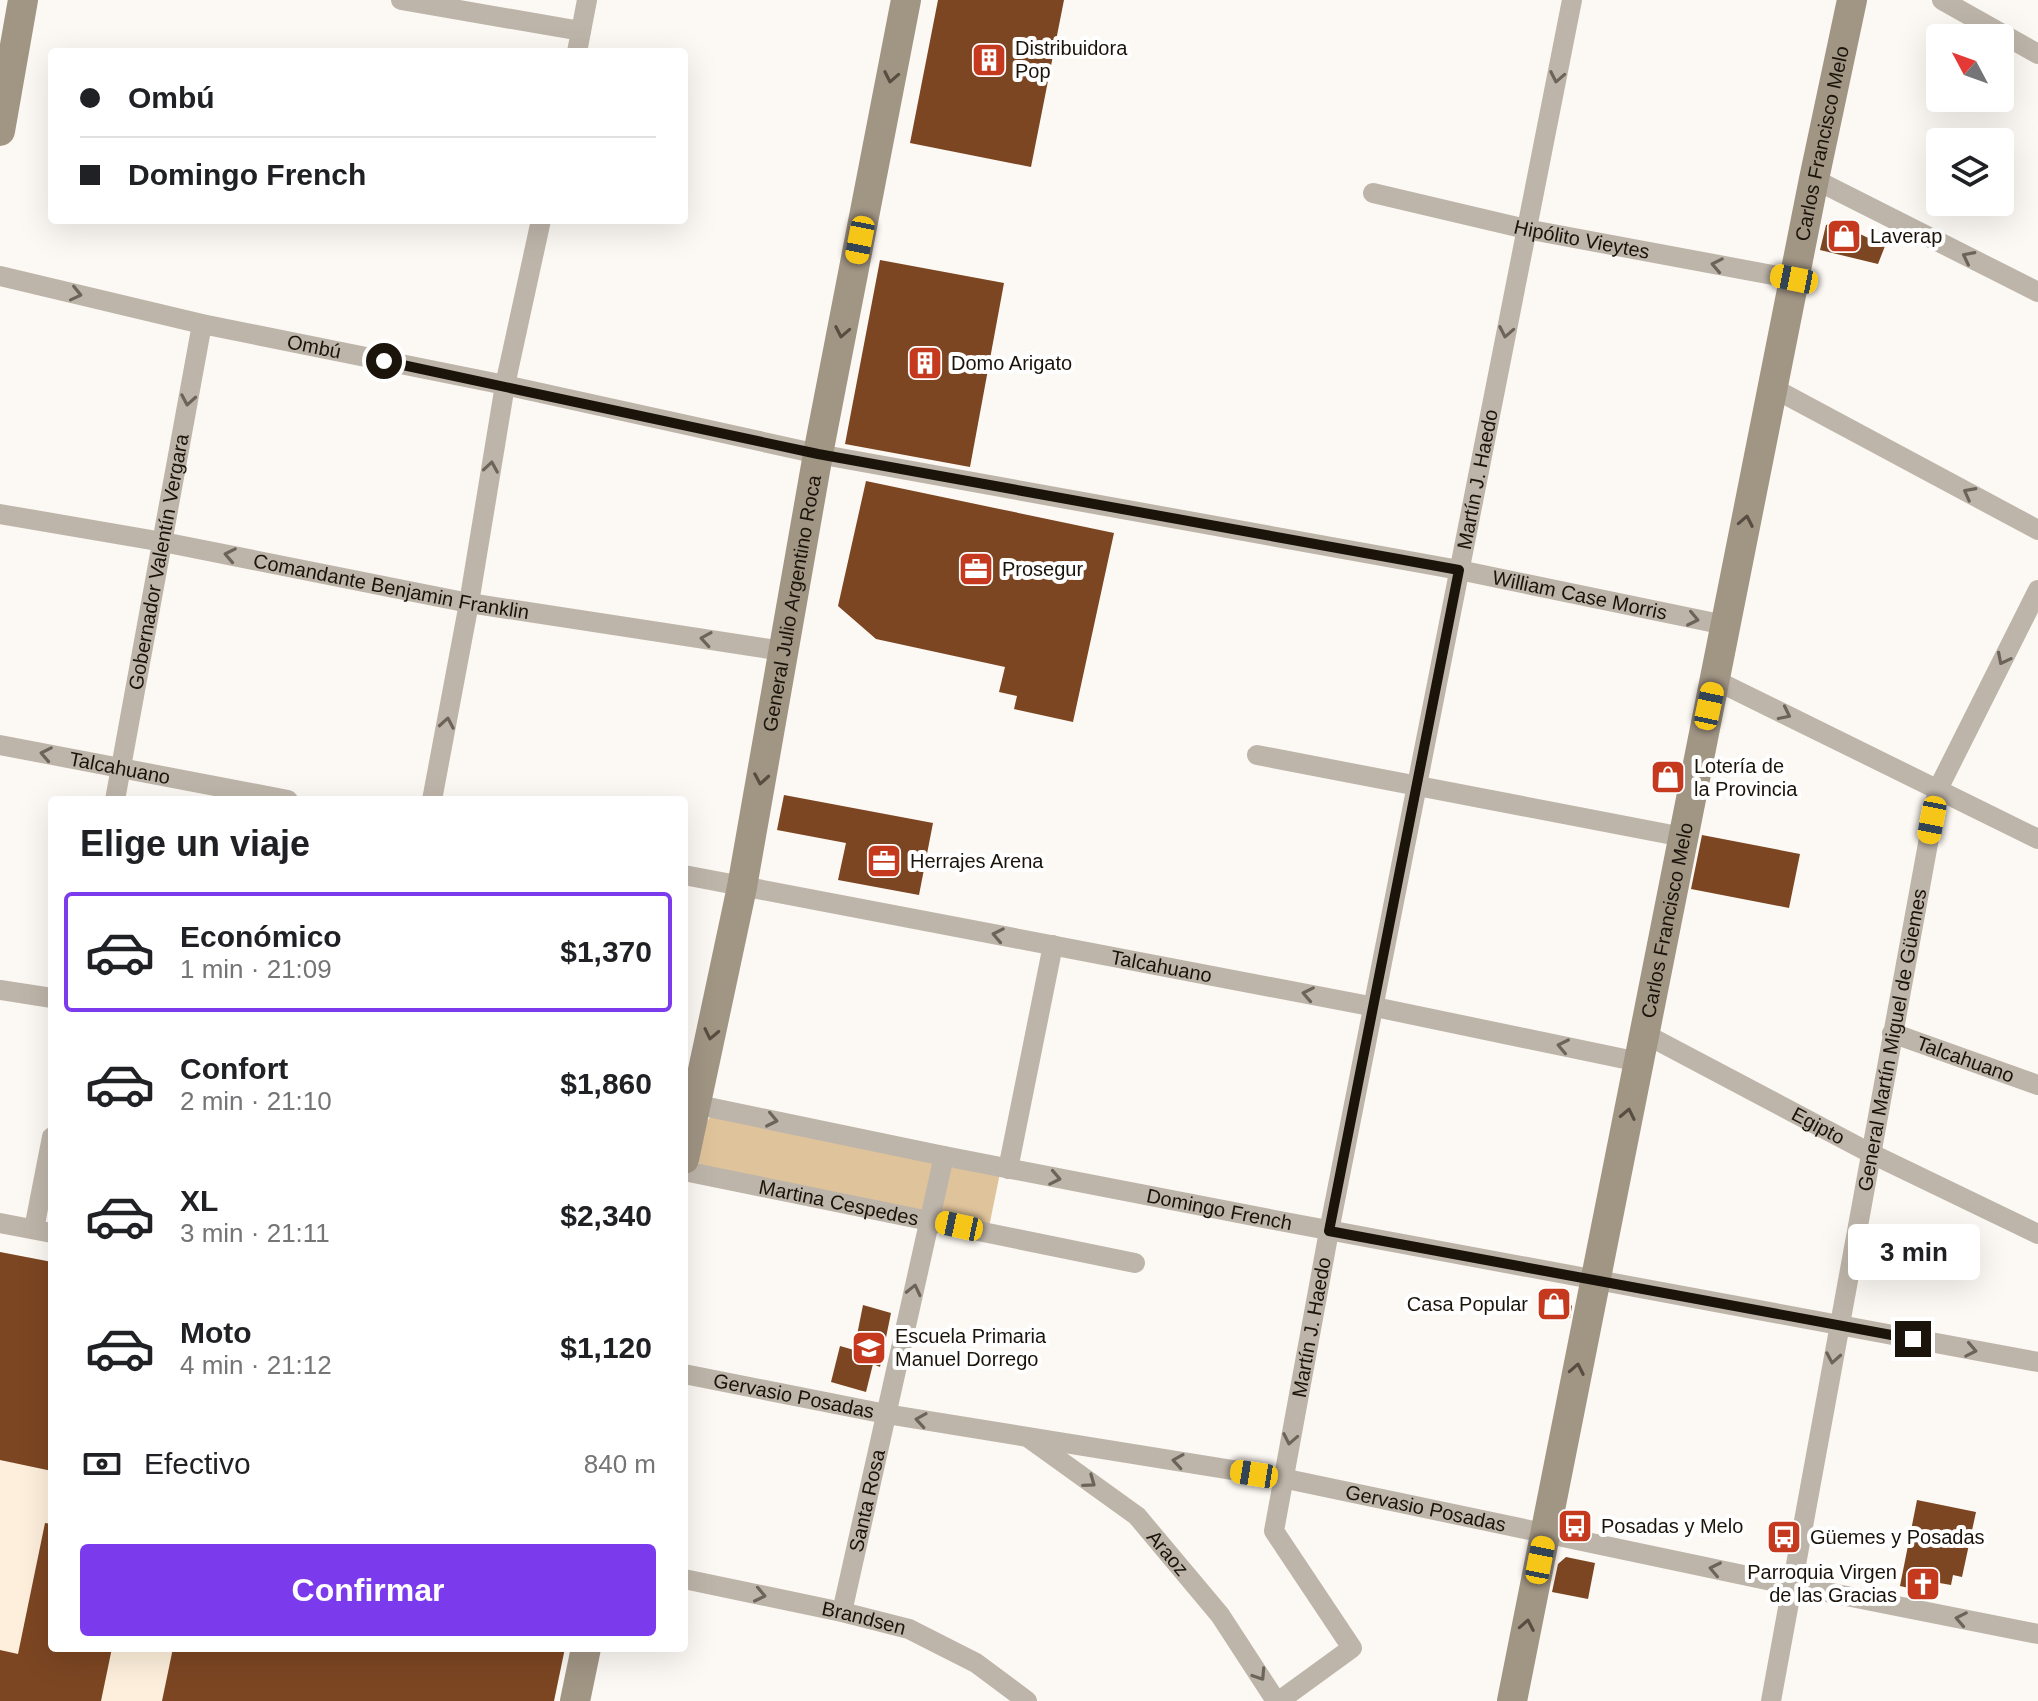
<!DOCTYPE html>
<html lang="es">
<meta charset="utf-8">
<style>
:root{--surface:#fff;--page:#f2f2f2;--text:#202124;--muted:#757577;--line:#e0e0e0;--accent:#7c3aed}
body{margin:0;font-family:Arial,sans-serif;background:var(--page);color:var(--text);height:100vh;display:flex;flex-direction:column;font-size:30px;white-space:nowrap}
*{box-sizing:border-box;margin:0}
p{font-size:26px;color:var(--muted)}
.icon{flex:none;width:44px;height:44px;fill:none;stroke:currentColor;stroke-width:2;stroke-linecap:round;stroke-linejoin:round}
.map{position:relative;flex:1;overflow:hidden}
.sheet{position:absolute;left:48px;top:796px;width:640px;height:856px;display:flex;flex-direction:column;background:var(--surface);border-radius:8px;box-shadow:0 8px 32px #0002}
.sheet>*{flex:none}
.top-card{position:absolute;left:48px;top:48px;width:640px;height:176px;border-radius:8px;box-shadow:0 8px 32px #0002;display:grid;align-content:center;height:176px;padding:0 32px;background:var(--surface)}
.needle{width:52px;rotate:311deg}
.fabs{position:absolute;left:1926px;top:24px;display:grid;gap:16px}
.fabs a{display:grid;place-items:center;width:88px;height:88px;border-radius:8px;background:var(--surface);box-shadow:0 8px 32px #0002;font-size:40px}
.end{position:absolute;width:36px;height:36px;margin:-18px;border:10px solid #1b140b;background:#fff;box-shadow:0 0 0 4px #fff}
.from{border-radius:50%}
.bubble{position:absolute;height:56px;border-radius:8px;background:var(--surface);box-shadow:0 8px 32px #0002;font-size:26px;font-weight:700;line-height:56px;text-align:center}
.car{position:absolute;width:24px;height:48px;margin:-24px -12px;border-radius:10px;box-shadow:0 0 6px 2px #0007;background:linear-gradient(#f5c518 24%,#345 0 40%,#f5c518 0 76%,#345 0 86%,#f5c518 0)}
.top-card b{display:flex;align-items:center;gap:28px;height:76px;font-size:30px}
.top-card b+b{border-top:2px solid var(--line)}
.top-card i{width:20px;height:20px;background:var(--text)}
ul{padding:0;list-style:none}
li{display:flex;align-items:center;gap:24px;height:120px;margin:0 16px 12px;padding:0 16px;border:4px solid transparent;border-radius:8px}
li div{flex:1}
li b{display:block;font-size:30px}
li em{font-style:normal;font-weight:700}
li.on{border-color:var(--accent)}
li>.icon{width:72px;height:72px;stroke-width:1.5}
h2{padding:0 32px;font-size:36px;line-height:96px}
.pay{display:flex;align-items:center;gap:20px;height:88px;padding:0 32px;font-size:30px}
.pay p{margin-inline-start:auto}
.action{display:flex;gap:16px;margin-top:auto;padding:16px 32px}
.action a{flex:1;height:92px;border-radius:8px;background:var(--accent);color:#fff;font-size:32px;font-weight:700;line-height:92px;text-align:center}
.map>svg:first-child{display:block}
.built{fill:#fdefdb}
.green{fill:#dfc39b}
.building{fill:#7c4622}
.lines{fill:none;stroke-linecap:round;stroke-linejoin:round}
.street{stroke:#beb5aa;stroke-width:20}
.secondary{stroke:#a19584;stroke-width:30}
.oneway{stroke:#574e41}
.oneway2{stroke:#6c645a}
.route{stroke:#1b140b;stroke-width:10}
.labels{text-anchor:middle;stroke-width:8;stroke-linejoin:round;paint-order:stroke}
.poi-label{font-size:20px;fill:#1b140b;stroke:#fff;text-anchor:start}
.street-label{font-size:20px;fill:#1b140b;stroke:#fff}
</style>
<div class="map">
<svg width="2038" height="1701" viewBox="0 0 2038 1701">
<rect width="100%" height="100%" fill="#fcf8f3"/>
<path class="built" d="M0 1252 52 1262V1648H565L554 1701H0Z"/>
<path class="green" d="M711 1116 932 1160 936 1166 926 1210 919 1213 700 1170 698 1161 707 1121Z
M946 1167 1000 1173 989 1227 937 1213Z"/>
<path class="building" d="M938 0H1064L1031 167 910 143Z
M1835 222 1885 246 1878 264 1820 250 1826 225Z
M880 260 1004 283 970 467 845 444Z
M866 481 1114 533 1073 722 1014 709 1017 696 999 692 1005 667 876 639 838 606Z
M784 795 933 823 919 895 838 880 846 843 777 830Z
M1702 835 1800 854 1789 908 1691 889Z
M0 1252 52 1262V1471L0 1460Z
M1540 1295 1566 1300 1572 1306 1570 1318 1537 1311Z
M863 1305 891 1313 880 1367 873 1364 866 1392 831 1382 840 1346 854 1350Z
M1917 1500 1976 1512 1962 1577 1953 1575 1951 1585 1934 1582 1932 1590 1923 1588 1922 1591 1900 1586Z
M45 1523 52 1524V1648H112L101 1701H0V1650L18 1654Z
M1566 1557 1595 1563 1588 1599 1552 1592 1558 1564Z
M173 1648H565L554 1701H162Z"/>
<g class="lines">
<g class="street">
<path d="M401 0 581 31"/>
<path d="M1942 0 2038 54"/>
<path d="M577 52 587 0"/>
<path d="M1814 179 2038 292"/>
<path id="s1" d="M1373 193 1526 229 1794 279"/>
<path id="s2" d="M0 276 202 324 505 385 818 454 1459 570 1725 625"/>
<path d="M1773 388 2038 530"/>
<path id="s3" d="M0 514 163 542 469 603 783 651"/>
<path d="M1715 680 2038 839"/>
<path id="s4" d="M0 745 288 800"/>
<path d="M1257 755 1683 837"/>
<path id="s5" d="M115 800 202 324"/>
<path d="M432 800 469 603 505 385 541 220"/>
<path id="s6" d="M684 875 1375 1007 1639 1062"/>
<path d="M0 990 52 998"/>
<path id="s7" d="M1892 1033 2038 1085"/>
<path id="s8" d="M1645 1034 1870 1153 2038 1234"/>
<path id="s9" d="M684 1102 944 1156 1285 1222 2038 1362"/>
<path d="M1008 1169 1053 945"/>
<path id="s10" d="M684 1171 1135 1263"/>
<path d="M0 1223 52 1233"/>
<path d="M34 1229 52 1137"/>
<path id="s11" d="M684 1374 886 1414 1282 1478 1791 1585 2038 1634"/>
<path id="s12" d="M1030 1439 1137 1516 1220 1615 1276 1701"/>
<path id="s13" d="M684 1579 842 1612 909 1629 976 1663 1027 1701"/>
<path id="s14" d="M842 1612 944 1156"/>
<path id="s15" d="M1279 1701 1352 1648 1274 1531 1329 1231 1572 0"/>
<path id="s16" d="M1771 1701 1938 789 2038 590"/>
</g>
<g class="secondary">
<path d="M0 131 23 0"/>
<path id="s17" d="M684 1159 742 887 818 454 906 0"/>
<path d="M575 1701 586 1648"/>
<path id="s18" d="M1512 1701 1814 179 1852 0"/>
</g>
</g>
<defs><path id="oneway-chevron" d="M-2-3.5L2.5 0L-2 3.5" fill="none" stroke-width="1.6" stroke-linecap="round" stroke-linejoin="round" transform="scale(2)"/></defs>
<g class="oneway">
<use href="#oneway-chevron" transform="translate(891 77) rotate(101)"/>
<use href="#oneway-chevron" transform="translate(842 332) rotate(101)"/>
<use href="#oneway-chevron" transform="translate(1746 521) rotate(-79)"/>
<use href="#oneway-chevron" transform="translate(761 779) rotate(100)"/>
<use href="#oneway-chevron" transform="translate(711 1034) rotate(102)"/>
<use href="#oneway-chevron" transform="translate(1628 1114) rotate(-78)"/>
<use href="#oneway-chevron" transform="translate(1577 1369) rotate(-79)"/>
<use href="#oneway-chevron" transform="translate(1527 1625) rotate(-79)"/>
</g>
<g class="oneway2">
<use href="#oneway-chevron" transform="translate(1557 77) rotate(101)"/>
<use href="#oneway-chevron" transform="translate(1968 257) rotate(-153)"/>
<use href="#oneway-chevron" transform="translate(1717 265) rotate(-169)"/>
<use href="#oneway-chevron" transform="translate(76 294) rotate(13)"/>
<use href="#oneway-chevron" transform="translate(1506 332) rotate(101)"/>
<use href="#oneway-chevron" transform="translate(188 400) rotate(100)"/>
<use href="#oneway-chevron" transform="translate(491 467) rotate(-81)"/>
<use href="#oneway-chevron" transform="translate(1969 493) rotate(-152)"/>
<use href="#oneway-chevron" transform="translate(230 555) rotate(-169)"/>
<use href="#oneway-chevron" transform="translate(1693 619) rotate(12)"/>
<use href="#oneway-chevron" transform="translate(706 639) rotate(-171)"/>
<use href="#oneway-chevron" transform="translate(2003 659) rotate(117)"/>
<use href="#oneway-chevron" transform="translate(1785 714) rotate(26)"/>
<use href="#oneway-chevron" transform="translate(447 723) rotate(-80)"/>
<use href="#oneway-chevron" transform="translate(46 754) rotate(-169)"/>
<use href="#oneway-chevron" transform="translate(998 935) rotate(-169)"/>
<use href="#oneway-chevron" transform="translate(1308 994) rotate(-169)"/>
<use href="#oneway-chevron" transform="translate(1563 1046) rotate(-168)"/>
<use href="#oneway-chevron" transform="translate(772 1120) rotate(12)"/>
<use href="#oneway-chevron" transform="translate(1055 1178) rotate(11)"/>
<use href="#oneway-chevron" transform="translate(914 1290) rotate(-77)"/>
<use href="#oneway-chevron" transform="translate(1971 1350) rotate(11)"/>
<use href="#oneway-chevron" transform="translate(1833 1358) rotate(100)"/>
<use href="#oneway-chevron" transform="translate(921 1420) rotate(-171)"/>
<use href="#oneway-chevron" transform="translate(1290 1439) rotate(101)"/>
<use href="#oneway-chevron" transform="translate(1178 1461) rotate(-171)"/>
<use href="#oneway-chevron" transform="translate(1090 1482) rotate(36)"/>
<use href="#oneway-chevron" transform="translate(1715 1569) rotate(-168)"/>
<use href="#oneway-chevron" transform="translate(760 1595) rotate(12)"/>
<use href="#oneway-chevron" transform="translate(1961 1619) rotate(-169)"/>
<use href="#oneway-chevron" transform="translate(1260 1675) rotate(57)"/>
</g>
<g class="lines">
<path class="route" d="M384 361 818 454 1459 570 1329 1231 1913 1339"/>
</g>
<defs>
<g id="building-square" transform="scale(1.8)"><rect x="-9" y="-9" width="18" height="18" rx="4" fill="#c53a1f" stroke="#fff"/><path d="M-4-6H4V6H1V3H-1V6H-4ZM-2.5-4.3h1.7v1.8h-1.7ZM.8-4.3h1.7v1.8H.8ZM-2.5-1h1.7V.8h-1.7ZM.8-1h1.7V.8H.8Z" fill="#fff"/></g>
<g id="shop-square" transform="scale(1.8)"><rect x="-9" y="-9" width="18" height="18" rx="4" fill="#c53a1f" stroke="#fff"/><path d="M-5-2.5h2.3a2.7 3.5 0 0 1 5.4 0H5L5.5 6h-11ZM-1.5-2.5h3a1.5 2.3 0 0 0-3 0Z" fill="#fff"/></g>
<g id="office-square" transform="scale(1.8)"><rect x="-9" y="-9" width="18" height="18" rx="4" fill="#c53a1f" stroke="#fff"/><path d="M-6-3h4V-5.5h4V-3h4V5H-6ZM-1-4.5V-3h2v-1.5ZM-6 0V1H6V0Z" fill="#fff"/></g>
<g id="school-square" transform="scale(1.8)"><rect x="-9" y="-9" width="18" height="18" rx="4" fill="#c53a1f" stroke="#fff"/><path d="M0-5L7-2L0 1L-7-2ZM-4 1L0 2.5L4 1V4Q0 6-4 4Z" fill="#fff"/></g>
<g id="bus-square" transform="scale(1.8)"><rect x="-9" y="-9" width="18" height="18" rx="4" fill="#c53a1f" stroke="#fff"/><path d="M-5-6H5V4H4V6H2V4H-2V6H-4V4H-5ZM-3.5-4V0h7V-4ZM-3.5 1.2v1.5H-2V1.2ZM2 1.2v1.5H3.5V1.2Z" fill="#fff"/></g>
<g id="church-square" transform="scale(1.8)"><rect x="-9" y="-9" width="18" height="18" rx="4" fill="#c53a1f" stroke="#fff"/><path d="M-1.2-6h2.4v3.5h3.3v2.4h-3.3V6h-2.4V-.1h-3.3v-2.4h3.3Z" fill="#fff"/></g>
</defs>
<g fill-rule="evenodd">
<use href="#building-square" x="989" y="60"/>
<use href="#shop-square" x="1844" y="236"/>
<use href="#building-square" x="925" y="363"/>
<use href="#office-square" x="976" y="569"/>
<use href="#shop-square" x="1668" y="777"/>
<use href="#office-square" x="884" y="861"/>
<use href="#shop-square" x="1554" y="1304"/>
<use href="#school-square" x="869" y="1348"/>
<use href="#bus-square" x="1575" y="1526"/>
<use href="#bus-square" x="1784" y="1537"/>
<use href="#church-square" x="1923" y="1584"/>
</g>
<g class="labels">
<g class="poi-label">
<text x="1015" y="55">Distribuidora<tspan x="1015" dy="23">Pop</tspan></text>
<text x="1870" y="243">Laverap</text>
<text x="951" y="370">Domo Arigato</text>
<text x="1002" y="576">Prosegur</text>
<text x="1694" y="773">Lotería de<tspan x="1694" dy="23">la Provincia</tspan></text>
<text x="910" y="868">Herrajes Arena</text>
<text x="1528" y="1311" text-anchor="end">Casa Popular</text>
<text x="895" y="1343">Escuela Primaria<tspan x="895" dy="23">Manuel Dorrego</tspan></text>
<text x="1601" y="1533">Posadas y Melo</text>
<text x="1810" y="1544">Güemes y Posadas</text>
<text x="1897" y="1579" text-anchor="end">Parroquia Virgen<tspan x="1897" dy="23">de las Gracias</tspan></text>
</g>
<g class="street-label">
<text dy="7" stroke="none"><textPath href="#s18" startOffset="1588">Carlos Francisco Melo</textPath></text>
<text dy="7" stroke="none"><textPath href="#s1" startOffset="214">Hipólito Vieytes</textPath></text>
<text dy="7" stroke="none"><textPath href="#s2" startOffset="322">Ombú</textPath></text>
<text dy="7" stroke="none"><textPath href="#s15" startOffset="1302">Martín J. Haedo</textPath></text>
<text dy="7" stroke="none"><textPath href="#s5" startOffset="242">Gobernador Valentín Vergara</textPath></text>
<text dy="7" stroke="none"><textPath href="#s3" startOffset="398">Comandante Benjamin Franklin</textPath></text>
<text dy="7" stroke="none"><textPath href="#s2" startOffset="1612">William Case Morris</textPath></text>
<text dy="7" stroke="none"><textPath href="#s17" startOffset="566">General Julio Argentino Roca</textPath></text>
<text dy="7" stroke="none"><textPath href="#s4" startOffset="122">Talcahuano</textPath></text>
<text dy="7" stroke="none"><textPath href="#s18" startOffset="796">Carlos Francisco Melo</textPath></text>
<text dy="7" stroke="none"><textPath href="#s6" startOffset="486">Talcahuano</textPath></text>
<text dy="7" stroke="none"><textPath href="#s16" startOffset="672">General Martín Miguel de Güemes</textPath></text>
<text dy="7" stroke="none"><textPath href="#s7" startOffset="78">Talcahuano</textPath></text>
<text dy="7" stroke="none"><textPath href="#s8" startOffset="196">Egipto</textPath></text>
<text dy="7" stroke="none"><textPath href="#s10" startOffset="158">Martina Cespedes</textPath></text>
<text dy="7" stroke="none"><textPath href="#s9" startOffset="546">Domingo French</textPath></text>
<text dy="7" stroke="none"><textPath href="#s15" startOffset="438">Martín J. Haedo</textPath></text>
<text dy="7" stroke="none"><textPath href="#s11" startOffset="112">Gervasio Posadas</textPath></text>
<text dy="7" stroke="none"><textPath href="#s14" startOffset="114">Santa Rosa</textPath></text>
<text dy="7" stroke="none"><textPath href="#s11" startOffset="754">Gervasio Posadas</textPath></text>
<text dy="7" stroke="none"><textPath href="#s12" startOffset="180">Araoz</textPath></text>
<text dy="7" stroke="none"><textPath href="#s13" startOffset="184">Brandsen</textPath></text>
</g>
</g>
</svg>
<div class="fabs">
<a><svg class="needle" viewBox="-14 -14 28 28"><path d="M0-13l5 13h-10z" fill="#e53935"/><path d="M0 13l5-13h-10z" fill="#757577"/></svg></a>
<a><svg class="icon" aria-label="layers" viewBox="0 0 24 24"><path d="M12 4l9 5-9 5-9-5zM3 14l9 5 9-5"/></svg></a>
</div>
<i class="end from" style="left:384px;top:361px"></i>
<i class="end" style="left:1913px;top:1339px"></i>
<div class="bubble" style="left:1848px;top:1224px;width:132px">3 min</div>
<i class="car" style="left:860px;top:240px;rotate:191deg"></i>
<i class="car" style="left:1794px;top:279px;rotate:281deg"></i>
<i class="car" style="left:1709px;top:706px;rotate:12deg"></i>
<i class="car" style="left:1932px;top:820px;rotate:191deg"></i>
<i class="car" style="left:959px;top:1226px;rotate:282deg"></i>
<i class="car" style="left:1254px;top:1474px;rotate:279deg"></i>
<i class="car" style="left:1540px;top:1560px;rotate:11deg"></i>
<div class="top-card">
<b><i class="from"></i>Ombú</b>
<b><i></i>Domingo French</b>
</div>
<section class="sheet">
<h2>Elige un viaje</h2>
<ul>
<li class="on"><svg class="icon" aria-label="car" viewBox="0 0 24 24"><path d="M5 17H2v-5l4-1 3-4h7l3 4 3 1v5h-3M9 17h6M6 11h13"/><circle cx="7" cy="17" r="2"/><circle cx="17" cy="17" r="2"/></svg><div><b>Económico</b><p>1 min · 21:09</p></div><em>$1,370</em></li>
<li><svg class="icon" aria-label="car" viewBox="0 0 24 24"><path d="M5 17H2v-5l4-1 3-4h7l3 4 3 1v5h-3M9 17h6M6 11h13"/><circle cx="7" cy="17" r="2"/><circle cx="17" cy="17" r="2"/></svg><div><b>Confort</b><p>2 min · 21:10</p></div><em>$1,860</em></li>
<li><svg class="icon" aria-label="car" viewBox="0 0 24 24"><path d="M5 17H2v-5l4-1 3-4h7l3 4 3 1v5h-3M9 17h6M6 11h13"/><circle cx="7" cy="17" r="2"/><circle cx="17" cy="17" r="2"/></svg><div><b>XL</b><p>3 min · 21:11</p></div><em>$2,340</em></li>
<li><svg class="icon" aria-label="car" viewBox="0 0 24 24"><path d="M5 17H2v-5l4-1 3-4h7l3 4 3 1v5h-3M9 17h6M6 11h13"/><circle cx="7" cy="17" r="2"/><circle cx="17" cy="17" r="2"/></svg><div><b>Moto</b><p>4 min · 21:12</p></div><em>$1,120</em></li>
</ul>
<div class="pay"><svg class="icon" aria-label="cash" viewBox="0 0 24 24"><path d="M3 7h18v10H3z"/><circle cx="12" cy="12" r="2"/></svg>Efectivo<p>840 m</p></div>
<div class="action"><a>Confirmar</a></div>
</section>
</div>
